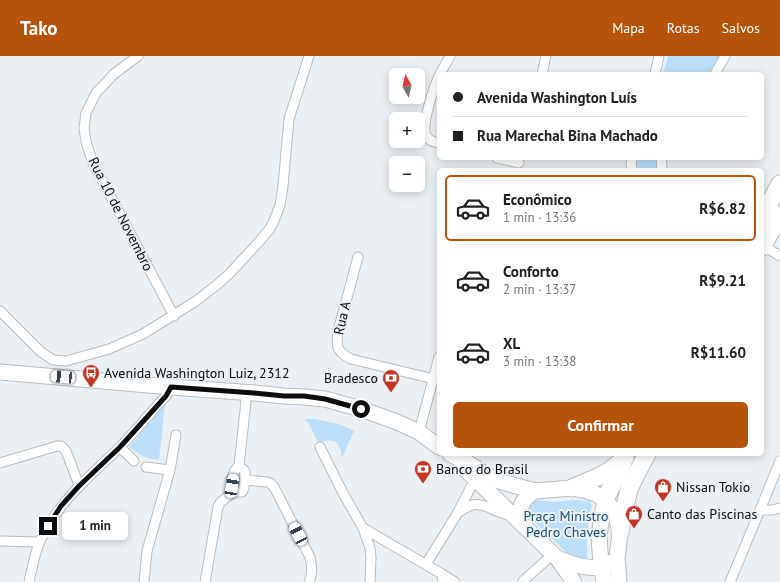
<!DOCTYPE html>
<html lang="pt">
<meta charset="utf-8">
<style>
:root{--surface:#fff;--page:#f2f2f2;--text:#202124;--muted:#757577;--line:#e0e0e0;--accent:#b45309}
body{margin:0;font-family:"PT Sans",sans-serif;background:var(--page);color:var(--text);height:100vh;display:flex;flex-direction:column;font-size:15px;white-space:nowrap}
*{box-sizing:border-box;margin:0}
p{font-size:13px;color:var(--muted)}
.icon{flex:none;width:22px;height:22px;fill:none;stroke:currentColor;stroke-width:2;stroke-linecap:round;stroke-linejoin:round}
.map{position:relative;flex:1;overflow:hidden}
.drawer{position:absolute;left:437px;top:112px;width:327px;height:288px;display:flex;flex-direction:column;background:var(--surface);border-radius:6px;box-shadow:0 2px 10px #0003}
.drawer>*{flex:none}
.guide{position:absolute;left:437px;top:16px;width:327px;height:88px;border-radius:6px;box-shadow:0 2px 10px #0003;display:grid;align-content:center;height:88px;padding:0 16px;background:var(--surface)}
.needle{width:26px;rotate:352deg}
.fabs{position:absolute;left:389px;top:12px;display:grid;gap:8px}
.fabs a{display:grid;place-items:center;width:36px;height:36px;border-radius:6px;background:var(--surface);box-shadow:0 2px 10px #0003;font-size:20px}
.end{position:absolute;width:18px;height:18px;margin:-9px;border:5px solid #0b0d0e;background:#fff;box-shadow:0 0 0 2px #fff}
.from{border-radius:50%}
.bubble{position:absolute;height:28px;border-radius:6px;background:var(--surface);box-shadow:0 2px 10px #0003;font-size:13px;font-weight:600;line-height:28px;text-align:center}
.car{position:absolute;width:12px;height:24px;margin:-12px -6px;border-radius:5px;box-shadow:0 0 3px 1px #0007;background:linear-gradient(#fff 24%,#345 0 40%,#fff 0 76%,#345 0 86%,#fff 0)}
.guide b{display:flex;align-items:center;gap:14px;height:38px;font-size:15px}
.guide b+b{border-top:1px solid var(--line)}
.guide i{width:10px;height:10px;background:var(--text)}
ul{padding:7px 0 0;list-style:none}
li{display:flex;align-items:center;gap:12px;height:66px;margin:0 8px 6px;padding:0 8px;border:2px solid transparent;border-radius:6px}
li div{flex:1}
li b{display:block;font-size:15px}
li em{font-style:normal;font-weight:600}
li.current{border-color:var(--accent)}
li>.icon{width:36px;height:36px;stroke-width:1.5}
.cta{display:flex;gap:8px;margin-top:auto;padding:8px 16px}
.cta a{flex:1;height:46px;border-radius:6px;background:var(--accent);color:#fff;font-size:16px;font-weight:600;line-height:46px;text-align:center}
header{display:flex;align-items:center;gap:24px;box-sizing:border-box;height:56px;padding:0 20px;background:var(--accent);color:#fff}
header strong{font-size:19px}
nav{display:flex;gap:22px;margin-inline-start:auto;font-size:14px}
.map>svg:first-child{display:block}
.green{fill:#bbdffb}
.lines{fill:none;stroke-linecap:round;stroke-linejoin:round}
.street-casing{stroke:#b8bdc0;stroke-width:11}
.primary-casing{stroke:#b8bdc0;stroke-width:17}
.highway-casing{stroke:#b8bdc0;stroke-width:19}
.street{stroke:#fff;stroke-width:9}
.primary{stroke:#fff;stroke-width:15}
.highway{stroke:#fff;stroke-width:17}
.route{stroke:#0b0d0e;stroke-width:5}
.labels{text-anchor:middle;stroke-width:4;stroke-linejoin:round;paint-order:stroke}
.street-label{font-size:14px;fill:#0b0d0e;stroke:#ebf0f4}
.poi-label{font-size:14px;fill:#0b0d0e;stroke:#ebf0f4;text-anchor:start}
.park-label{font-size:14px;fill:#184e70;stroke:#ebf0f4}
</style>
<header>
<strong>Tako</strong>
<nav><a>Mapa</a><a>Rotas</a><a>Salvos</a></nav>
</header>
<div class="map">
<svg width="780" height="526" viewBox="0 0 780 526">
<rect width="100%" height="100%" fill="#ebf0f4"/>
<path class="green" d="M668 0H720L711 18H663Z
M638 102H656L658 104V114H637L636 109Z
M165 348 159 404C147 403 139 399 129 391Z
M304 363H315L339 368 354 375 342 402C340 385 335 382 318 386L308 367Z
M534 444 553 446 575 444 590 445 592 450 589 461 587 482V503L575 501 569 499 528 460 527 450Z"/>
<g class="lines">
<g class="street-casing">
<path id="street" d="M138 0 114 18 96 37 86 57 84 72 86 86 93 107 174 260
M440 18 450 0
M542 18 546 0
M655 18 659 0
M715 18 725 0
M439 20C434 31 421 69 426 79 428 85 434 86 439 87
M497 102 519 107
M661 102 662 110 661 114
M632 114 631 108 632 102
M763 190 780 200
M358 201 338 275C336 291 336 295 351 303L434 323
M0 255 41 296 53 304 66 305 109 293 143 278 196 245 218 228 230 217 257 188 269 174 274 165 280 149 283 130 289 63 309 0
M419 376 439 301
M120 391 134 405
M320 391 344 439 363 472 370 492 371 502 370 526
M0 407 57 390H61L66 395 79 429
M239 410 247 336
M239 410 244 414 245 416 244 432 242 436H233C230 428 232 415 239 410Z
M146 411 170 414
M244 424 267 426 270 427 274 431 310 501C312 509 313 517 309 526
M760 454H773L780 452
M458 457C470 448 476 446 490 452 496 455 502 457 508 459
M363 472 442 518
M0 485 40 486
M426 508 457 458 475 423
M29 526C32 513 35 496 40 485 58 446 89 421 119 392 135 376 150 357 166 340L171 331
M144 526 147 495 170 414 176 379
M205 526 218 451 220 447 233 436
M443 526 442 518 455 526
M522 526 553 498
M730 526 760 454 780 405"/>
</g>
<g class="primary-casing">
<path id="primary" d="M0 316 171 331 254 337 284 340 304 341 325 343 361 353 397 366 419 376 439 391
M450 398 468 407 493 423 513 429 535 435 572 432 587 435 596 438 605 444 612 452 616 459 620 477 617 502 619 526
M464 412 557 502C571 508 591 515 606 510 610 508 613 505 617 502
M521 467C519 450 521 444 535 435
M557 502 574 526
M604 526 600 496 599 479 605 444"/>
</g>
<g class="highway-casing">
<path id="highway" d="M762 161 780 128
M762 191 780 159
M572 432 600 420 609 415 625 402
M605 444 623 406
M620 477C623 462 625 446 630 431 635 420 641 409 647 398"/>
</g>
<use href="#street" class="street"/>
<use href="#primary" class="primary"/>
<use href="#highway" class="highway"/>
</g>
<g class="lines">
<path class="route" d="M48 470 61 450 79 430 120 391 166 340 171 331 254 337 284 340H304L325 343 361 353"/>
</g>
<defs>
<g id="bus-pin" transform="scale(0.9)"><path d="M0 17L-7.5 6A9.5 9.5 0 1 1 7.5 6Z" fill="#c33625" stroke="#ebf0f4"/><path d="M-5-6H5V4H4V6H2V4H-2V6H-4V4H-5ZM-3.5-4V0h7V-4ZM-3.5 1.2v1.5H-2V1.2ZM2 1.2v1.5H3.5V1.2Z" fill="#fff"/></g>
<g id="bank-pin" transform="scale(0.9)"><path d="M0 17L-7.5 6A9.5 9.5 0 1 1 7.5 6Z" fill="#c33625" stroke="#ebf0f4"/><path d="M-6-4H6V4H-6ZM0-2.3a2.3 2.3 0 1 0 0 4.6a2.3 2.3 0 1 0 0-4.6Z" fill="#fff"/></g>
<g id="shop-pin" transform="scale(0.9)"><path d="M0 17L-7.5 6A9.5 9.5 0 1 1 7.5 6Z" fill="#c33625" stroke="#ebf0f4"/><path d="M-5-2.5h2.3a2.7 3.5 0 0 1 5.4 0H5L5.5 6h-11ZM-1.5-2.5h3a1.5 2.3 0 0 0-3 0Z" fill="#fff"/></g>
</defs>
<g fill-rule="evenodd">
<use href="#bus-pin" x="91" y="317"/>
<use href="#bank-pin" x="391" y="322"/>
<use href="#bank-pin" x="423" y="413"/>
<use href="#shop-pin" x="663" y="431"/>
<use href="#shop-pin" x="634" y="458"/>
</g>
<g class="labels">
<g class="street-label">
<text transform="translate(121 158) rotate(63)" y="5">Rua 10 de Novembro</text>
<text transform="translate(342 262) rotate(-77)" y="5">Rua A</text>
</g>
<g class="poi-label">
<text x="104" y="322">Avenida Washington Luiz, 2312</text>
<text x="378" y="327" text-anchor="end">Bradesco</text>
<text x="436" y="418">Banco do Brasil</text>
<text x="676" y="436">Nissan Tokio</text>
<text x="647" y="463">Canto das Piscinas</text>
</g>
<g class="park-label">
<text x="566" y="465">Praça Ministro<tspan x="566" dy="16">Pedro Chaves</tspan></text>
</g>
</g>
</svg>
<div class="fabs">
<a><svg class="needle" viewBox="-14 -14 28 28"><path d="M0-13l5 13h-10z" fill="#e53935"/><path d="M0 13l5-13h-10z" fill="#757577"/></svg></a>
<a>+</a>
<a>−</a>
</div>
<i class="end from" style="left:361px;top:353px"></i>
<i class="end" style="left:48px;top:470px"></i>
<div class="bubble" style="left:62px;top:456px;width:66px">1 min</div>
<i class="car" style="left:63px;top:321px;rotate:275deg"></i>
<i class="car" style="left:232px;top:430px;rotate:9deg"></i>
<i class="car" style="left:298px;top:478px;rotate:333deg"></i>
<div class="guide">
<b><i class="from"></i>Avenida Washington Luís</b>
<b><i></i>Rua Marechal Bina Machado</b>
</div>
<section class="drawer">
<ul>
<li class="current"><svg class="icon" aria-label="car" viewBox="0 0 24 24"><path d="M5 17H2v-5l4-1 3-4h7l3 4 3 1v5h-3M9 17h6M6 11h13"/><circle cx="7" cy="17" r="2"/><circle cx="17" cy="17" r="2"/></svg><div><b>Econômico</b><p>1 min · 13:36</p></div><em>R$6.82</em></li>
<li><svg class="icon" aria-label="car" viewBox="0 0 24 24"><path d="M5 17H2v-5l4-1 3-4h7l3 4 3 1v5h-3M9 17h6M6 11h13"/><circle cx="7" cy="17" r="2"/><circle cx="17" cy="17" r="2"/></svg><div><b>Conforto</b><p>2 min · 13:37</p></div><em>R$9.21</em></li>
<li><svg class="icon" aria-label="car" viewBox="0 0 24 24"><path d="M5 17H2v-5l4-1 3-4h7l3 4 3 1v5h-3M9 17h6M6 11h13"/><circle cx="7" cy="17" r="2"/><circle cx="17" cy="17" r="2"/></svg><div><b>XL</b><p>3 min · 13:38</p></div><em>R$11.60</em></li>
</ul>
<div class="cta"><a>Confirmar</a></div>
</section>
</div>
